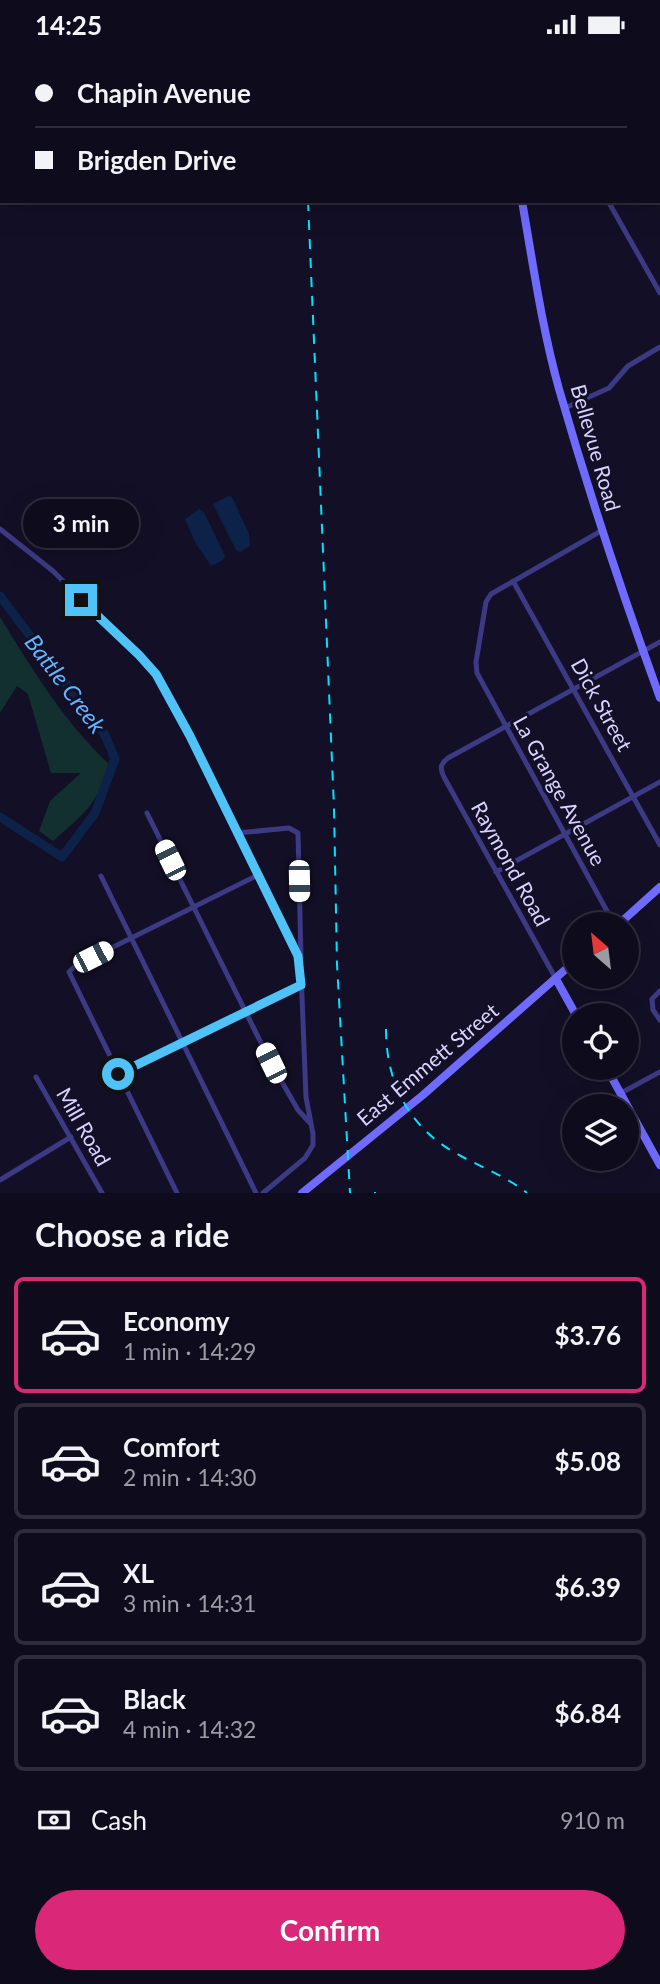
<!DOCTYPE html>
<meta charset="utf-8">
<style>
:root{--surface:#0e0b1c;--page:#1c1929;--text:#f1f3f6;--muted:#9b9ba3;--line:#2e2b3b;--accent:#db2777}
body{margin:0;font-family:Lato,sans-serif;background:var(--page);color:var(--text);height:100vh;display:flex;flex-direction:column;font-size:26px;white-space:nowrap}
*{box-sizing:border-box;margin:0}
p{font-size:23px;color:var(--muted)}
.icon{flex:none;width:38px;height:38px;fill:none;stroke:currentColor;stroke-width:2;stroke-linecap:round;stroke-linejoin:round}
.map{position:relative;height:1144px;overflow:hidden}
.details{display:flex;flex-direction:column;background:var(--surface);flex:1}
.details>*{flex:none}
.hud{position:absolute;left:0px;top:0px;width:662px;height:154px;box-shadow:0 7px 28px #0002,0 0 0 2px var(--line);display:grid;align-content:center;height:154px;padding:0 35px;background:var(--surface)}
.needle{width:46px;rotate:332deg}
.controls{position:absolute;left:562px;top:863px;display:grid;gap:14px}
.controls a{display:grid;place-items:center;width:77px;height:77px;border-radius:50%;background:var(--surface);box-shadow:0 7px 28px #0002,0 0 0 2px var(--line);font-size:35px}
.end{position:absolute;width:32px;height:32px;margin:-16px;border:9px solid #4fc3f7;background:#111;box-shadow:0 0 0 4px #111}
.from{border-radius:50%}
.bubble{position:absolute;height:49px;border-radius:24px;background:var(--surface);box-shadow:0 7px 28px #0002,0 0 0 2px var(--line);font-size:23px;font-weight:700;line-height:49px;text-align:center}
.car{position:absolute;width:21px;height:42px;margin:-21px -10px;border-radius:9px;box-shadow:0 0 5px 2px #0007;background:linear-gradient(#fff 24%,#345 0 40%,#fff 0 76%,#345 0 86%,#fff 0)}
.hud b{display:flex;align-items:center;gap:24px;height:66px;font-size:26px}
.hud b+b{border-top:2px solid var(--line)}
.hud i{width:18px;height:18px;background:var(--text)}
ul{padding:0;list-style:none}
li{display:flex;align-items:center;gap:21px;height:116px;margin:0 14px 10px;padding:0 21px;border:4px solid var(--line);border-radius:10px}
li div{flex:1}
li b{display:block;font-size:26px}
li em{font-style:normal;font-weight:700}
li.selected{border-color:var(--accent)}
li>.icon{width:63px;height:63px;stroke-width:1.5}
h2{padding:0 35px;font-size:32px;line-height:84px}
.pay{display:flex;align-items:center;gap:18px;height:77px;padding:0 35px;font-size:26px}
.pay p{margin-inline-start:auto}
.primary-button{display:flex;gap:14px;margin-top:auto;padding:14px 35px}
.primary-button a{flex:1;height:80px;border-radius:42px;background:var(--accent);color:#fff;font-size:28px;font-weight:700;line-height:80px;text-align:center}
.status{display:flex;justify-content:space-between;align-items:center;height:49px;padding:0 35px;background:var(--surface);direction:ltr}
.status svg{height:19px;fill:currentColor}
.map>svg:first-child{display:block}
.green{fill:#12302f}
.water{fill:#0c2248}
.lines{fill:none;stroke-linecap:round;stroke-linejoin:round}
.river{stroke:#0c2248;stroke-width:9}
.street{stroke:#3d3a85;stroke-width:5}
.secondary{stroke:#6f6bff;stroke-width:8}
.rail{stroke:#00e5ff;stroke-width:2;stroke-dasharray:10 9;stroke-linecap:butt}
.route{stroke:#4fc3f7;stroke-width:9}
.labels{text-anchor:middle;stroke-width:6;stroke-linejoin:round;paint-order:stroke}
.street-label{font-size:21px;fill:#d9d4ff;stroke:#130f26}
.water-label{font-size:23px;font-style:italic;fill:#62b6ff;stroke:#130f26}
</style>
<div class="status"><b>14:25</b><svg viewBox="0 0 49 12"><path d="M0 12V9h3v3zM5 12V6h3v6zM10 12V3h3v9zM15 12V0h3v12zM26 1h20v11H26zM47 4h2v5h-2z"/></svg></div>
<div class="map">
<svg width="660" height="1144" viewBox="0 0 660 1144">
<rect width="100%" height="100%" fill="#130f26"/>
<path class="green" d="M0 568C32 620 64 673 109 715 99 754 83 766 53 792L39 782 50 752 81 724H51L28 645 17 637 0 664Z"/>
<path class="water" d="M228 447 232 448 249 485 250 497 240 503 236 501 213 455Z
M199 460 204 463 225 507 223 511 211 517 195 493 185 470Z"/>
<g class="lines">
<path class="river" d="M0 547 105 686 115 710 95 764 62 808 0 768"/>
<path class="street" d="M28 2 32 0
M0 17 2 16
M608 152 660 244
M565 359 609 339 628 317 660 298
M0 480 53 522 156 625 190 687 298 907 301 923 306 1048 313 1085V1096L305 1109 263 1144
M601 482 491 545 486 553 476 613 477 624 614 875
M513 532 660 796
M147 764 271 1014 298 1061 310 1074
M237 784 289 779 298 784 301 909
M496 823 660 733
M101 827 256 1144
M556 930 445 730C440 720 439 716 448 709L660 593
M660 942 652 950 653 961 660 971
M118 1025 301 935
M36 1028 102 1144
M621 1044 660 1023
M0 1131 71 1088
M177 1144 69 923 75 917 258 826"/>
<path class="secondary" d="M494 0V2
M522 152C533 215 542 279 559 340 589 444 623 547 660 649
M619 875 660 838
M556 930 576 966
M606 1018 660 1116
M302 1144 423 1046 574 913"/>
<path class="rail" d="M302 0V2
M308 152 334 759 337 915 350 1144
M386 980C386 1035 410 1081 461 1107 483 1119 507 1128 527 1144
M375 1144V1143"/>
</g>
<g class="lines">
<path class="route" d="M81 551 139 606 156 625 190 687 298 907 301 936 118 1025"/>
</g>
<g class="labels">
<g class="street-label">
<text transform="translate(595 399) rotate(74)" y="7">Bellevue Road</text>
<text transform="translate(601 656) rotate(61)" y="7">Dick Street</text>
<text transform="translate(559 742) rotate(61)" y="7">La Grange Avenue</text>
<text transform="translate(510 815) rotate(61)" y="7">Raymond Road</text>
<text transform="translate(428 1016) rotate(-40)" y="7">East Emmett Street</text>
<text transform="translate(83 1078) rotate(60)" y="7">Mill Road</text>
</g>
<g class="water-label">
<text transform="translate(65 635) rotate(53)" y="8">Battle Creek</text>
</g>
</g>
</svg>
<div class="controls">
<a><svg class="needle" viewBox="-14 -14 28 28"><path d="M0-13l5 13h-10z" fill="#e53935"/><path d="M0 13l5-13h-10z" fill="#9b9ba3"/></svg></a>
<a><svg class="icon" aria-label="locate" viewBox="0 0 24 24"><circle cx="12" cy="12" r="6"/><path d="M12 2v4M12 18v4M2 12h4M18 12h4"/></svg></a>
<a><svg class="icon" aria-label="layers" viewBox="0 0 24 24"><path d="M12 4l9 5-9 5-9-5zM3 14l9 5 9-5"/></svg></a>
</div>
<i class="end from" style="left:118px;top:1025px"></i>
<i class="end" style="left:81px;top:551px"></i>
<div class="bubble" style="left:23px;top:450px;width:116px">3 min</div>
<i class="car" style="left:170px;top:811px;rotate:334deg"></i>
<i class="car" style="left:299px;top:832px;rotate:179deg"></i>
<i class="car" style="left:93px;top:908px;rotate:63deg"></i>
<i class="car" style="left:271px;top:1014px;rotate:334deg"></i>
<div class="hud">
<b><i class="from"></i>Chapin Avenue</b>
<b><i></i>Brigden Drive</b>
</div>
</div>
<section class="details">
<h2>Choose a ride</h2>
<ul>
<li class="selected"><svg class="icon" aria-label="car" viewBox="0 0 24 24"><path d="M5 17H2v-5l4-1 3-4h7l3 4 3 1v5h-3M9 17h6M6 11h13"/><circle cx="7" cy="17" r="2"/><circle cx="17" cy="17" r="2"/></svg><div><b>Economy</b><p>1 min · 14:29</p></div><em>$3.76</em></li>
<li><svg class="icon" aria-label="car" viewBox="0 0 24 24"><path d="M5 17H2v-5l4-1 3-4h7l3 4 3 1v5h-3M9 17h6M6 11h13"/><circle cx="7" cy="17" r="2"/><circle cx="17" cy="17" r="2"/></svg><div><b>Comfort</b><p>2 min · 14:30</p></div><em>$5.08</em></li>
<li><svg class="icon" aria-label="car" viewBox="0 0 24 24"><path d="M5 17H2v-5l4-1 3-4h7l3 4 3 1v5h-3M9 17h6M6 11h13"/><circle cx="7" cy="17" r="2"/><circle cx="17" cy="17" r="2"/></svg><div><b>XL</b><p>3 min · 14:31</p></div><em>$6.39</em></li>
<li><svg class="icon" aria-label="car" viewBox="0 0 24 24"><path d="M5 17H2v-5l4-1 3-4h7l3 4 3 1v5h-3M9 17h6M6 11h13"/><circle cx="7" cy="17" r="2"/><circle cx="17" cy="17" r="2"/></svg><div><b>Black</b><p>4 min · 14:32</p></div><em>$6.84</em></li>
</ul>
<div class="pay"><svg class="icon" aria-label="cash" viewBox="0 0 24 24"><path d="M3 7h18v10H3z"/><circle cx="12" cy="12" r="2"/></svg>Cash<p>910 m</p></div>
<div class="primary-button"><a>Confirm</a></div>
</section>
